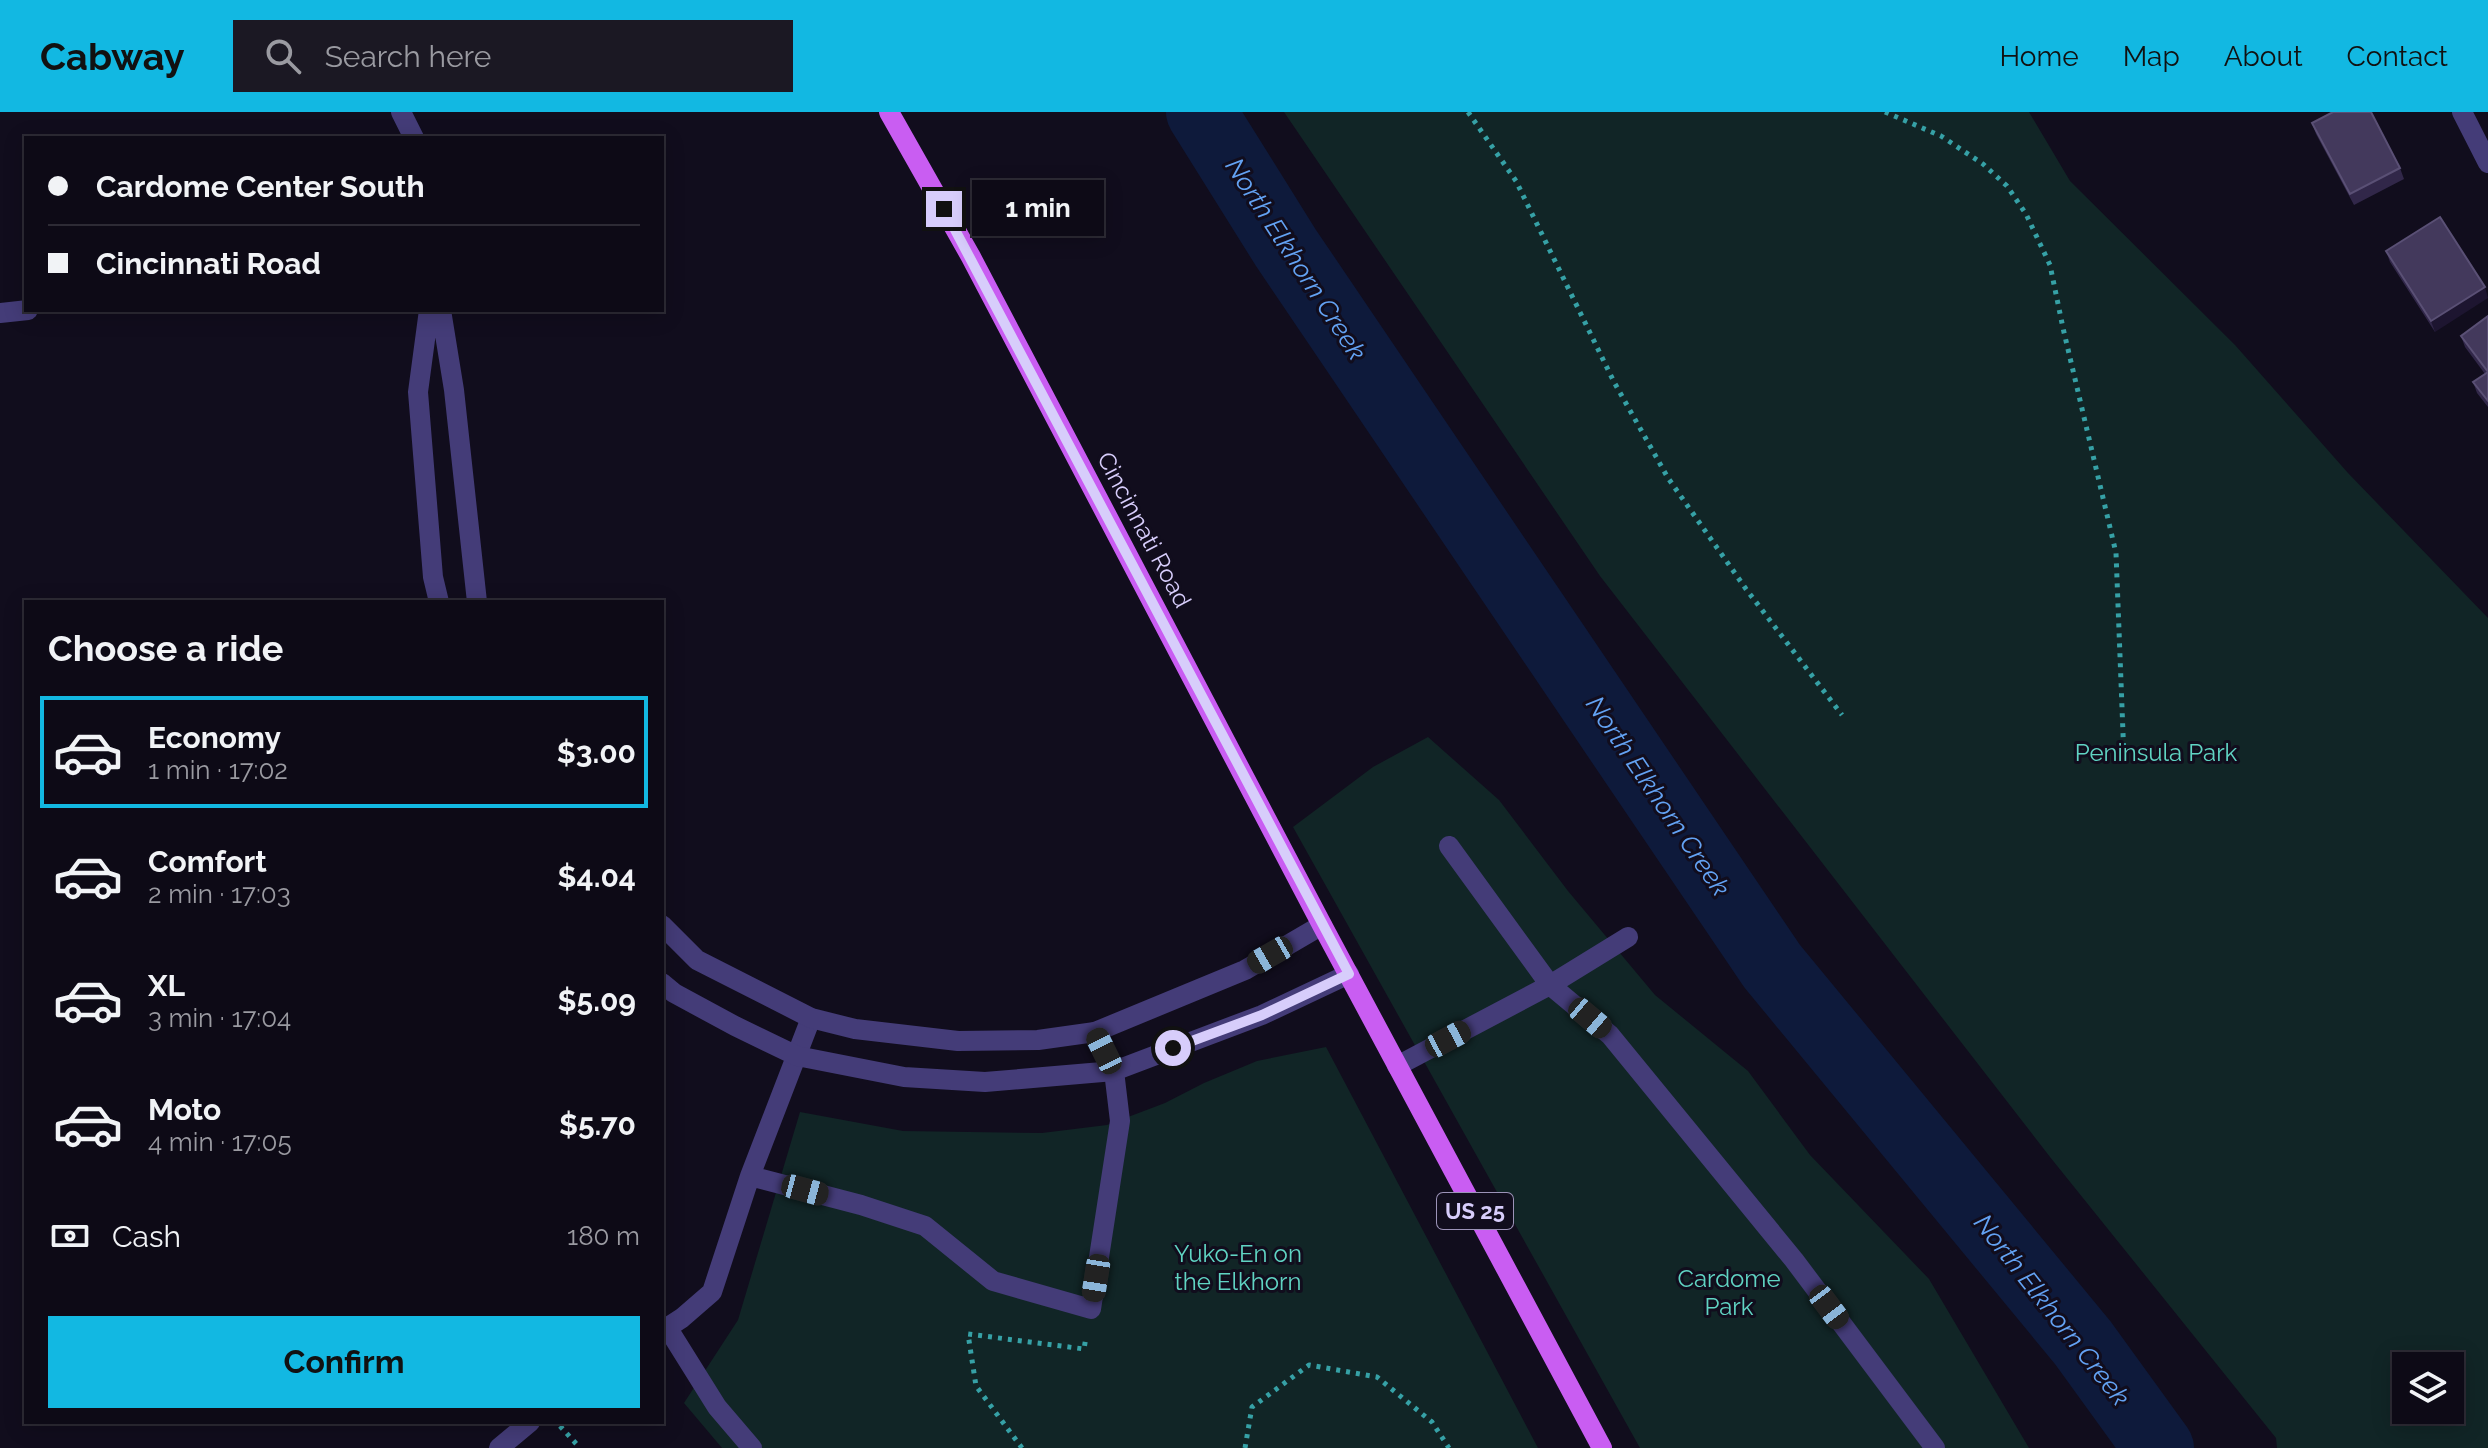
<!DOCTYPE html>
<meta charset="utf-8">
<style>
:root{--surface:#0d0a16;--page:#1b1823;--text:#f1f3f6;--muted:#9a9aa1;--line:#2d2b35;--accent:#12b8e2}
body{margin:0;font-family:Raleway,sans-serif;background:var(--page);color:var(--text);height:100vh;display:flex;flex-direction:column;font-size:30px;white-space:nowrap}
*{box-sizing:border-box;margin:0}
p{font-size:26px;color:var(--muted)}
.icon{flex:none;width:44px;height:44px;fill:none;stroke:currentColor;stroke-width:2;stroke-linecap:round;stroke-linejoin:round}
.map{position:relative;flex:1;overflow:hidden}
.details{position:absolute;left:24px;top:488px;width:640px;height:824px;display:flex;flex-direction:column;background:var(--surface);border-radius:0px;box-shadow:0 4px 20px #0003,0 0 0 2px var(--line)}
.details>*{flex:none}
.guide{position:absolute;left:24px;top:24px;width:640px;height:176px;border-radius:0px;box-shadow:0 4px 20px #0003,0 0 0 2px var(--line);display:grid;align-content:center;height:176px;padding:0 24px;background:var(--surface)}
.controls{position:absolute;left:2392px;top:1240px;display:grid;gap:16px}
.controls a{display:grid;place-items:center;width:72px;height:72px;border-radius:0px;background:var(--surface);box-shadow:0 4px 20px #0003,0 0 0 2px var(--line);font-size:40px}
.end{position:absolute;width:36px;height:36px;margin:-18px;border:10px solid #d7cdfb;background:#111;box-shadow:0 0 0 4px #111}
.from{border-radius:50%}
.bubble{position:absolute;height:56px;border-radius:0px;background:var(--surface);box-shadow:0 4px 20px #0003,0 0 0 2px var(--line);font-size:26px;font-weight:700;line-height:56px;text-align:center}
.car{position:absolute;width:24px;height:48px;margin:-24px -12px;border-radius:10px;box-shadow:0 0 6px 2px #0007;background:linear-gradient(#222 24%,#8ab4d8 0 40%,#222 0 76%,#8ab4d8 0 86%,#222 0)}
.guide b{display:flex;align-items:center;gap:28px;height:76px;font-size:30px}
.guide b+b{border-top:2px solid var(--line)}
.guide i{width:20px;height:20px;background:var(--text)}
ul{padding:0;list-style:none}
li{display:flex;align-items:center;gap:24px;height:112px;margin:0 16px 12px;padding:0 8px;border:4px solid transparent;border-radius:0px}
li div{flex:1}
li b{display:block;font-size:30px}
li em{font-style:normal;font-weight:700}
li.current{border-color:var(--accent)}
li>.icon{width:72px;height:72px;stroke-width:1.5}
h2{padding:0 24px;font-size:36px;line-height:96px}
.pay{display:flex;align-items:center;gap:20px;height:88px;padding:0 24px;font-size:30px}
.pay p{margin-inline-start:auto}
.primary-button{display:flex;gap:16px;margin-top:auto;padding:16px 24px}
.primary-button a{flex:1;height:92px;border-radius:0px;background:var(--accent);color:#111;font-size:32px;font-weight:700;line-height:92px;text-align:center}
header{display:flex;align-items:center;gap:48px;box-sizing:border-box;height:112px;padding:0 40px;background:var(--accent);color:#111}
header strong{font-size:38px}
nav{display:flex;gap:44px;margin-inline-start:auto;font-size:28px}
.search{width:560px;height:72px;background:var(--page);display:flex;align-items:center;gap:20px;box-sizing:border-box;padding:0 28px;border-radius:0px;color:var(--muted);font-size:30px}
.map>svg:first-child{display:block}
.green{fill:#112526;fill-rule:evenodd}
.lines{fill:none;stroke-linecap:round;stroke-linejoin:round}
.river{stroke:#0e1a3b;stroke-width:70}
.path{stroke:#36a1a6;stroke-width:5;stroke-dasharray:4 6;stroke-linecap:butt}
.lane{stroke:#443c78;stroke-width:20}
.street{stroke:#443c78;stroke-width:20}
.primary{stroke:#c95df2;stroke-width:20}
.wall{fill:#312749}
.shaded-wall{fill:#1d1530}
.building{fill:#43395c;stroke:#5a5075;stroke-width:2}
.route{stroke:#d7cdfb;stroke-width:10}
.labels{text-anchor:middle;stroke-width:6;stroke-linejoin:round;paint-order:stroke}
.shield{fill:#110d1d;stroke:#9c93b8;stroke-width:2}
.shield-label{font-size:22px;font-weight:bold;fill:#d7cdfb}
.street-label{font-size:24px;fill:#d7cdfb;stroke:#110d1d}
.park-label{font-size:24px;fill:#60d4c3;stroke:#110d1d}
.water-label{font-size:26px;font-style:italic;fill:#63a2f3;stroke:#110d1d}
</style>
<header>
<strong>Cabway</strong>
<div class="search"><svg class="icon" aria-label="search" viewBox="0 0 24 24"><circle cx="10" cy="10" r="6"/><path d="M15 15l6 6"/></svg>Search here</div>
<nav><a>Home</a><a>Map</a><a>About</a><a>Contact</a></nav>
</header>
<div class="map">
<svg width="2488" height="1336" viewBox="0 0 2488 1336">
<rect width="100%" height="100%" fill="#110d1d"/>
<path class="green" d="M1284 0H2029L2070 69 2235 233 2348 361 2488 506V1336H2277L2276 1326 2050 1045 1600 464ZM2406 1254H2450V1298H2406Z
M1428 625 1499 688 1568 779 1655 883 1748 959 1810 1043 1929 1167 2029 1336H1640L1293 715 1373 655Z
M1326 935 1538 1336H722L684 1291 738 1208 800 1000 903 1019 1042 1021 1107 1013 1165 991 1204 971 1257 949Z"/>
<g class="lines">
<path class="river" d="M1201 0 1286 136 1772 854 2083 1231 2159 1336"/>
<path class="path" d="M1468 0 1516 69 1614 270 1668 366 1746 477 1842 603
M1885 0 1941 24 1983 52 2007 74 2026 102 2050 153 2063 216 2116 441 2124 647
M560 1314 580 1336
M1022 1336 976 1274 968 1222 1084 1237 1086 1225
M1245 1336 1252 1295 1309 1253 1377 1265 1432 1310 1449 1336"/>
<path class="lane" d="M1449 734 1550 873 1610 923 1794 1148 1935 1336
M1397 954 1550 873 1628 825
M750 1064 861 1093 925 1114 993 1169 1091 1197 1120 1009 1114 959 1095 920
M667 1215 717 1295 752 1336
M662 1219 682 1206 712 1180 750 1064 811 906
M499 1336 530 1310"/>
<path class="street" d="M401 0 414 26
M2462 0 2488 51
M429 198 418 280 433 465 439 490
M441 198 454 278 477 490
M0 201 28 198
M662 813 697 848 811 906 855 917 958 929 1038 928 1095 920 1245 858 1322 813
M662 871 674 881 735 914 797 944 904 965 985 970 1114 959 1262 903 1349 862"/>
<path class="primary" d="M889 0 971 145 1322 813 1602 1336"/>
</g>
<path class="wall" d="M2312 11 2400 56 2404 67 2354 93 2316 22Z
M2440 105 2435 220 2390 150 2386 139Z
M2488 204V295L2477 281 2473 270 2485 262 2465 235 2461 224Z"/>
<path class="shaded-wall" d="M2485 175 2488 186 2435 220 2431 209Z"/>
<path class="building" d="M2333 0H2371L2400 56 2350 82 2312 11Z
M2440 105 2485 175 2431 209 2386 139Z
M2488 204V289L2473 270 2488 260 2461 224Z"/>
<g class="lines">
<path class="route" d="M944 97 1349 862 1262 903 1173 936"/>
</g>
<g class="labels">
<rect class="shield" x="1437" y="1081" width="76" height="36" rx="6"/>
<g class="shield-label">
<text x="1475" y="1107">US 25</text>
</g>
<g class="street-label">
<text transform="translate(1144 418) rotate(62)" y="8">Cincinnati Road</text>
</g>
<g class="park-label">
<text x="2156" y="649">Peninsula Park</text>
<text x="1238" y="1150">Yuko-En on<tspan x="1238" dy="28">the Elkhorn</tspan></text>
<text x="1729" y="1175">Cardome<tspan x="1729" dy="28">Park</tspan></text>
</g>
<g class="water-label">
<text transform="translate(1296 147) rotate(57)" y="9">North Elkhorn Creek</text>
<text transform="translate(1658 684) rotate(56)" y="9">North Elkhorn Creek</text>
<text transform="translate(2052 1198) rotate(52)" y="9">North Elkhorn Creek</text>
</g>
</g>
</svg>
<div class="controls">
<a><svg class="icon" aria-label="layers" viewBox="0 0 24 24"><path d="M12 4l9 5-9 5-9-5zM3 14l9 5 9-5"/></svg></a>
</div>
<i class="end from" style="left:1173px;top:936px"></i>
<i class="end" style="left:944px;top:97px"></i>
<div class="bubble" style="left:972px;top:68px;width:132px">1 min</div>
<i class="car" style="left:1270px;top:843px;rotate:240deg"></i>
<i class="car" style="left:1590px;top:906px;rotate:130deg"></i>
<i class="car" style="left:1448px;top:927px;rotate:62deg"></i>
<i class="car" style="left:1104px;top:939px;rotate:334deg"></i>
<i class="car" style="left:805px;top:1078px;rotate:105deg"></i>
<i class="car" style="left:1096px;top:1166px;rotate:189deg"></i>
<i class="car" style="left:1829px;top:1195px;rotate:143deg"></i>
<div class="guide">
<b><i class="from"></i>Cardome Center South</b>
<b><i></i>Cincinnati Road</b>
</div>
<section class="details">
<h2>Choose a ride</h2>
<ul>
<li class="current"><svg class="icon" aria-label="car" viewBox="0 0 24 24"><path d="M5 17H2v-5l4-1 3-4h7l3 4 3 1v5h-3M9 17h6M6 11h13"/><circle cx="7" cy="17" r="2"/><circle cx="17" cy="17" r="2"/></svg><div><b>Economy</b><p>1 min · 17:02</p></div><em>$3.00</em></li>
<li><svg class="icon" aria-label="car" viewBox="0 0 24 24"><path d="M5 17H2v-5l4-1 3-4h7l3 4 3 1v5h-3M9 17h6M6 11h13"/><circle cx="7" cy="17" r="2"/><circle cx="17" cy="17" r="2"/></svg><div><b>Comfort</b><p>2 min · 17:03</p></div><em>$4.04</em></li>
<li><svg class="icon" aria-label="car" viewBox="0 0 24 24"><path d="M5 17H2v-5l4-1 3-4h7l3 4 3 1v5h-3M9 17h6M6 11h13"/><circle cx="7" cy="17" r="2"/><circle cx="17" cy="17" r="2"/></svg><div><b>XL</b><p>3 min · 17:04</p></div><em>$5.09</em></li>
<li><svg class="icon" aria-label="car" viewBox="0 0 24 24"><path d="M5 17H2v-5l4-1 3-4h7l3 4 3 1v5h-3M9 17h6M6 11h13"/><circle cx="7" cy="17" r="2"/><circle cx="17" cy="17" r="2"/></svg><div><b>Moto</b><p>4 min · 17:05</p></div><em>$5.70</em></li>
</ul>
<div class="pay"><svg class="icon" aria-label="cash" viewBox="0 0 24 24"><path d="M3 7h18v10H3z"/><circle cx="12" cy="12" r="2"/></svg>Cash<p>180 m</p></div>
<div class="primary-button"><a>Confirm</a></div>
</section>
</div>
